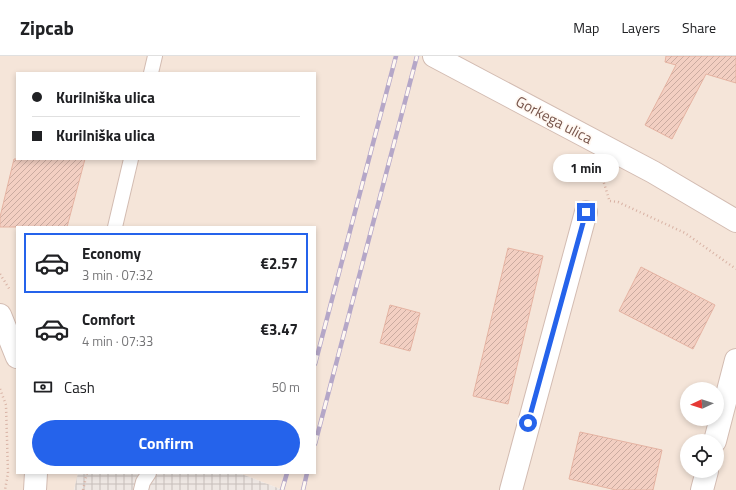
<!DOCTYPE html>
<meta charset="utf-8">
<style>
:root{--surface:#fff;--page:#f2f2f2;--text:#202124;--muted:#757577;--line:#e0e0e0;--accent:#2563eb}
body{margin:0;font-family:"Titillium Web",sans-serif;background:var(--page);color:var(--text);height:100vh;display:flex;flex-direction:column;font-size:15px;white-space:nowrap}
*{box-sizing:border-box;margin:0}
p{font-size:13px;color:var(--muted)}
.icon{flex:none;width:22px;height:22px;fill:none;stroke:currentColor;stroke-width:2;stroke-linecap:round;stroke-linejoin:round}
.map{position:relative;flex:1;overflow:hidden}
.drawer{position:absolute;left:16px;top:170px;width:300px;height:248px;display:flex;flex-direction:column;background:var(--surface);border-radius:0px;box-shadow:0 2px 6px #0003}
.drawer>*{flex:none}
.top-card{position:absolute;left:16px;top:16px;width:300px;height:88px;border-radius:0px;box-shadow:0 2px 6px #0003;display:grid;align-content:center;height:88px;padding:0 16px;background:var(--surface)}
.needle{width:26px;rotate:266deg}
.tools{position:absolute;left:680px;top:326px;display:grid;gap:8px}
.tools a{display:grid;place-items:center;width:44px;height:44px;border-radius:50%;background:var(--surface);box-shadow:0 2px 6px #0003;font-size:20px}
.end{position:absolute;width:18px;height:18px;margin:-9px;border:5px solid #2563eb;background:#fff;box-shadow:0 0 0 2px #fff}
.from{border-radius:50%}
.bubble{position:absolute;height:28px;border-radius:14px;background:var(--surface);box-shadow:0 2px 6px #0003;font-size:13px;font-weight:700;line-height:28px;text-align:center}
.top-card b{display:flex;align-items:center;gap:14px;height:38px;font-size:15px}
.top-card b+b{border-top:1px solid var(--line)}
.top-card i{width:10px;height:10px;background:var(--text)}
ul{padding:7px 0 0;list-style:none}
li{display:flex;align-items:center;gap:12px;height:60px;margin:0 8px 6px;padding:0 8px;border:2px solid transparent;border-radius:0px}
li div{flex:1}
li b{display:block;font-size:15px}
li em{font-style:normal;font-weight:700}
li.on{border-color:var(--accent)}
li>.icon{width:36px;height:36px;stroke-width:1.5}
.pay{display:flex;align-items:center;gap:10px;height:44px;padding:0 16px;font-size:15px}
.pay p{margin-inline-start:auto}
.action{display:flex;gap:8px;margin-top:auto;padding:8px 16px}
.action a{flex:1;height:46px;border-radius:24px;background:var(--accent);color:#fff;font-size:16px;font-weight:700;line-height:46px;text-align:center}
header{display:flex;align-items:center;gap:24px;box-sizing:border-box;height:56px;padding:0 20px;background:var(--surface);border-bottom:1px solid var(--line)}
header strong{font-size:19px}
nav{display:flex;gap:22px;margin-inline-start:auto;font-size:14px}
.map>svg:first-child{display:block}
.residential{fill:#f5e5d9;fill-rule:evenodd}
.industrial{fill:url(#industrial-grid)}
.building{fill:url(#building-hatch);stroke:#e5b3a2}
.lines{fill:none;stroke-linecap:round;stroke-linejoin:round}
.service-casing{stroke:#d3bcb2;stroke-width:16}
.minor-casing{stroke:#d3bcb2;stroke-width:24}
.tertiary-casing{stroke:#d3bcb2;stroke-width:24}
.path{stroke:#d8b2a4;stroke-width:2.5;stroke-dasharray:1 3;stroke-linecap:butt}
.service{stroke:#fff;stroke-width:14}
.minor{stroke:#fff;stroke-width:22}
.tertiary{stroke:#fff;stroke-width:22}
.rail-casing{stroke:#b5a7c8;stroke-width:4.5}
.rail{stroke:#fff8f2;stroke-width:3;stroke-dasharray:9;stroke-linecap:butt}
.route{stroke:#2563eb;stroke-width:5}
.labels{text-anchor:middle;stroke-width:3.5;stroke-linejoin:round;paint-order:stroke}
.street-label{font-size:15px;fill:#79574d;stroke:#fff8f2}
</style>
<header>
<strong>Zipcab</strong>
<nav><a>Map</a><a>Layers</a><a>Share</a></nav>
</header>
<div class="map">
<svg width="736" height="434" viewBox="0 0 736 434">
<defs>
<pattern id="industrial-grid" width="8" height="8" patternUnits="userSpaceOnUse"><rect width="8" height="8" fill="#eee7e3"/><path d="M0 4h8M4 0v8" fill="none" stroke="#c6beba"/></pattern>
<pattern id="building-hatch" width="6" height="6" patternUnits="userSpaceOnUse"><rect width="6" height="6" fill="#f3cfc2"/><path d="M-1 1l2-2M0 6l6-6M5 7l2-2" fill="none" stroke="#caaba0"/></pattern>
</defs>
<rect width="100%" height="100%" fill="#fdf4eb"/>
<path class="residential" d="M0 0H736V434H283L239 417H315V171H17V417H78L74 434H0ZM17 17H315V103H17ZM687 333H717V363H687ZM687 385H717V415H687Z"/>
<path class="industrial" d="M78 417H239L283 434H74Z"/>
<path class="building" d="M666 0H736V27L706 18 672 83 645 69 676 9 665 6Z
M14 103H85L67 171H0V161Z
M508 192 543 200 508 348 473 340Z
M641 211 715 249 693 293 619 255Z
M390 249 420 257 410 295 380 287Z
M580 376 662 394 653 434H616L569 423Z"/>
<g class="lines">
<g class="service-casing">
<path id="service" d="M151 17 155 0
M115 171 131 103
M141 434 143 426 149 417"/>
</g>
<g class="minor-casing">
<path id="minor" d="M715 385 736 304
M511 434 586 156
M702 434 707 415"/>
</g>
<g class="tertiary-casing">
<path id="tertiary" d="M434 0 653 116 736 165
M0 259 17 301
M35 434 36 417"/>
</g>
<path class="path" d="M590 114 602 121 609 143
M610 145 618 146 685 177 736 213
M0 218 10 234
M0 333 6 349 8 417 5 434
M83 434 87 417"/>
<use href="#service" class="service"/>
<use href="#minor" class="minor"/>
<use href="#tertiary" class="tertiary"/>
<g class="rail-casing">
<path id="rail" d="M315 308 396 0
M315 388 417 0
M282 434 287 417
M303 434 307 417"/>
</g>
<use href="#rail" class="rail"/>
</g>
<g class="lines">
<path class="route" d="M528 367 586 156"/>
</g>
<g class="labels">
<g class="street-label">
<text transform="translate(554 64) rotate(28)" y="5">Gorkega ulica</text>
</g>
</g>
</svg>
<div class="tools">
<a><svg class="needle" viewBox="-14 -14 28 28"><path d="M0-13l5 13h-10z" fill="#e53935"/><path d="M0 13l5-13h-10z" fill="#757577"/></svg></a>
<a><svg class="icon" aria-label="locate" viewBox="0 0 24 24"><circle cx="12" cy="12" r="6"/><path d="M12 2v4M12 18v4M2 12h4M18 12h4"/></svg></a>
</div>
<i class="end from" style="left:528px;top:367px"></i>
<i class="end" style="left:586px;top:156px"></i>
<div class="bubble" style="left:553px;top:98px;width:66px">1 min</div>
<div class="top-card">
<b><i class="from"></i>Kurilniška ulica</b>
<b><i></i>Kurilniška ulica</b>
</div>
<section class="drawer">
<ul>
<li class="on"><svg class="icon" aria-label="car" viewBox="0 0 24 24"><path d="M5 17H2v-5l4-1 3-4h7l3 4 3 1v5h-3M9 17h6M6 11h13"/><circle cx="7" cy="17" r="2"/><circle cx="17" cy="17" r="2"/></svg><div><b>Economy</b><p>3 min · 07:32</p></div><em>€2.57</em></li>
<li><svg class="icon" aria-label="car" viewBox="0 0 24 24"><path d="M5 17H2v-5l4-1 3-4h7l3 4 3 1v5h-3M9 17h6M6 11h13"/><circle cx="7" cy="17" r="2"/><circle cx="17" cy="17" r="2"/></svg><div><b>Comfort</b><p>4 min · 07:33</p></div><em>€3.47</em></li>
</ul>
<div class="pay"><svg class="icon" aria-label="cash" viewBox="0 0 24 24"><path d="M3 7h18v10H3z"/><circle cx="12" cy="12" r="2"/></svg>Cash<p>50 m</p></div>
<div class="action"><a>Confirm</a></div>
</section>
</div>
